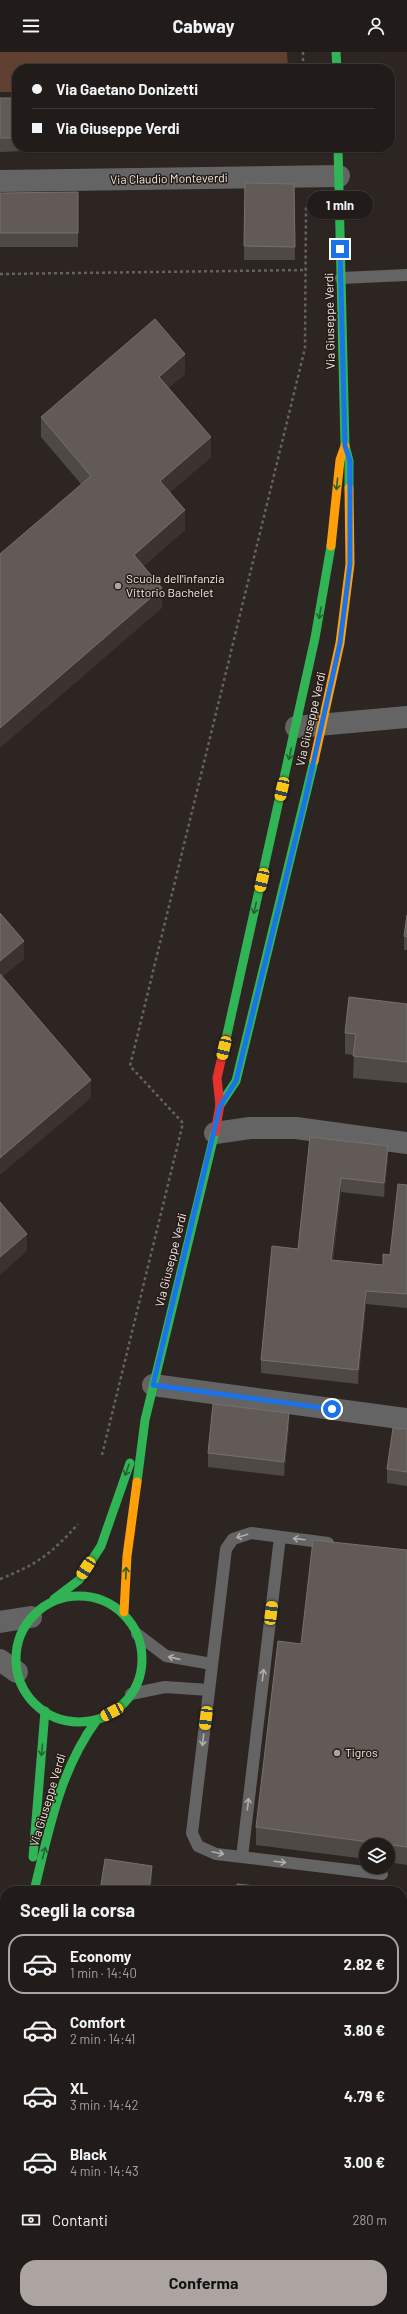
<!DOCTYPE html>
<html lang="it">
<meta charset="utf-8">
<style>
:root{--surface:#211c1a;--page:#292523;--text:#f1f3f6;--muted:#a2a1a2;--line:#3e3a39;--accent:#aca4a1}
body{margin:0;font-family:Barlow,sans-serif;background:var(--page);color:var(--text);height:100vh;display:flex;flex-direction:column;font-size:15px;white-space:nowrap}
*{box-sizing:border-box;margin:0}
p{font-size:13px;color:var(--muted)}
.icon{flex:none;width:22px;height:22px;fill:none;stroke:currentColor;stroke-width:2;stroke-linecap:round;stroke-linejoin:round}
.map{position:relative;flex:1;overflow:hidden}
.sheet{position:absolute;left:0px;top:1834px;width:407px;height:428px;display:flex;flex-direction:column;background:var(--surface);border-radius:16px 16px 0 0;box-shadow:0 1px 3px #0004,0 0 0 1px var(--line)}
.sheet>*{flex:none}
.top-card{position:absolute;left:12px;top:12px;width:383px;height:88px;border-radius:16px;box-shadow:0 1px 3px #0004,0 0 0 1px var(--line);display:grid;align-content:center;height:88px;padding:0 20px;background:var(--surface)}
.tools{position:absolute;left:359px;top:1786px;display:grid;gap:8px}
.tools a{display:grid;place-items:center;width:36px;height:36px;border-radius:50%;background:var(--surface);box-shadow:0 1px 3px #0004,0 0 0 1px var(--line);font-size:20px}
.end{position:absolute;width:18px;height:18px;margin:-9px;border:5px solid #1a73e8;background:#fff;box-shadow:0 0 0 2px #fff}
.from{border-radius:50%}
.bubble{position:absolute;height:28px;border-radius:14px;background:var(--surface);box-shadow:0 1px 3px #0004,0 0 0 1px var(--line);font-size:13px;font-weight:700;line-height:28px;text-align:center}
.car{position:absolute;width:12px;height:24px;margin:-12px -6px;border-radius:5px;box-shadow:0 0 3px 1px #0007;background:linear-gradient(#f5c518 24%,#345 0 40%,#f5c518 0 76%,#345 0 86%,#f5c518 0)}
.top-card b{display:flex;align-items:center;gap:14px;height:38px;font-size:15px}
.top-card b+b{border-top:1px solid var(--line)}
.top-card i{width:10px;height:10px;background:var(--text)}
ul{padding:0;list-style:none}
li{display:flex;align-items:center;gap:12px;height:60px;margin:0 8px 6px;padding:0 12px;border:2px solid transparent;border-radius:16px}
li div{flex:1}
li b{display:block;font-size:15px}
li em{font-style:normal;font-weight:700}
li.selected{border-color:var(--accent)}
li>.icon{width:36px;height:36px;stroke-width:1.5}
h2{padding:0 20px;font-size:18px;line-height:48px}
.pay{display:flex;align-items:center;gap:10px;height:44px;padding:0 20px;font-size:15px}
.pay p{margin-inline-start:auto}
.cta{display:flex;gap:8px;margin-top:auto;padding:8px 20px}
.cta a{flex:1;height:46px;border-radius:16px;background:var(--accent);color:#111;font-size:16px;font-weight:700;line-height:46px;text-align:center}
header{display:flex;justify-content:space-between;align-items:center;height:52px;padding:0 20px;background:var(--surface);font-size:18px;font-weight:700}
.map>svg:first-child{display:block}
.green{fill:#604030}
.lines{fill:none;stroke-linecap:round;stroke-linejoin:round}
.path{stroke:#646363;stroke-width:2.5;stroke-dasharray:3 3;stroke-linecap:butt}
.lane{stroke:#636463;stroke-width:12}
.street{stroke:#636463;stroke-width:22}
.fast{stroke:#30b455;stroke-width:9}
.slow{stroke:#ff9f0a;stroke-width:9}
.jam{stroke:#e5322d;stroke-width:9}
.wall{fill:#4f4946}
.shaded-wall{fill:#3a3330}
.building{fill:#615a57;stroke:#77716d}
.oneway{stroke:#2a6032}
.oneway2{stroke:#b1adaa}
.route{stroke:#1a73e8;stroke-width:5}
.poi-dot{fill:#aca4a1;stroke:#261b15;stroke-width:1.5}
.labels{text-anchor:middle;stroke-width:3;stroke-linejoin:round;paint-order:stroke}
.street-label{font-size:12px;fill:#f1e9e5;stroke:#261b15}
.poi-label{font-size:12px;fill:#f1e9e5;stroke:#261b15;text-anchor:start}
</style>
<header><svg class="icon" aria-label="menu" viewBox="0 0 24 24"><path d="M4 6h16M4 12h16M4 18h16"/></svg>Cabway<svg class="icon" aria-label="person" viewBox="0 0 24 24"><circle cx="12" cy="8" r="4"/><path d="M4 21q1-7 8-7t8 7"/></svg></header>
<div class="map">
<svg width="407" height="2262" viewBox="0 0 407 2262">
<rect width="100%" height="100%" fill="#2c2522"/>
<path class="green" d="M0 0H287L288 17H17V40H0Z"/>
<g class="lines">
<path class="path" d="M303 0V17
M0 222 307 218
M102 1403 183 1071 130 1014 305 296 306 153
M0 1527C38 1512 51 1502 78 1472"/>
<path class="lane" d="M341 226 407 223
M328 1491 251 1481 233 1487 226 1497 192 1781 198 1794 216 1802 382 1822
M137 1582 166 1604 212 1612
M131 1642 165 1635 209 1638
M242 1805 280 1485"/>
<path class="street" d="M0 129 339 124
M296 675 407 665
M215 1081 250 1076H296L407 1091
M153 1333 407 1367
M0 1570 31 1565
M0 1608 17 1620
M402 1942 407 1943
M402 2163H407"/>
<path class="fast" d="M336 0 337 17
M338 95 345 394 349 409V436
M226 987 315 586 331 494
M220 1053 236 1029 314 709
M137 1430 145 1368 215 1080
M16 1607a63 63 0 1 1 126 0a63 63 0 1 1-126 0Z
M54 1547 79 1528 101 1494 130 1411
M33 1805 45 1659
M34 1839C49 1779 59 1720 96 1669
M0 1954 5 1938"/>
<path class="slow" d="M331 494 340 408 345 394
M314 709 340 591 350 512 349 436
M124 1560 127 1504 137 1430"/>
<path class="jam" d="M215 1080 220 1053 217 1026 226 987"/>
</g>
<path class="wall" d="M0 46H17V95H102V96L0 100Z
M245 131 294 132 295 208H244Z
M78 140V195H0V141Z
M185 322 168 336 211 405 170 440 185 478 143 514 162 556 81 432 41 385V365Z
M407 863V898H404V884Z
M407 952V1031L353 1026 354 1003 345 1002V981Z
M310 1085 388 1107 384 1145 341 1140 333 1208 383 1213 390 1203 407 1133V1256L366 1252 358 1332 261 1321V1308L298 1197Z
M289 1375 284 1424 208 1415V1401Z
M407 1377V1434L387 1431V1417Z
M407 1498V1813L388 1810V1793H366V1807L256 1793V1775L301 1592Z
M407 1853V1895H402V1881Z
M402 1982 407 1983V2084L402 2083Z
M0 2110H5V2257H82L81 2262H0Z
M370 2257H402L390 2260Z"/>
<path class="shaded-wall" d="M185 302V322L159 344V325Z
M211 385V405L160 449V429Z
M185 458V478L134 523V503Z
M162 536V556L0 696V676Z
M24 889V907L0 927V909Z
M91 1028V1046L0 1123V1106Z
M388 1094V1107L384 1145V1131Z
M341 1126V1140L331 1221V1208Z
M27 1182V1199L0 1223V1205Z
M366 1239V1252L358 1332V1318Z
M289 1361V1375L284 1424V1410Z
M152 1814V1828L151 1839H149Z
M80 2257H82L81 2262H79Z"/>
<path class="building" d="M0 46H17V86H0Z
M245 131 294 132 295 195 244 194Z
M78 140V181H0V141Z
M155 267 185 302 159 325 211 385 160 429 185 458 134 503 162 536 0 676V502L91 424 41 365Z
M0 861 24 889 0 909Z
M407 863V885L404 884Z
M0 922 91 1028 0 1106Z
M349 945 407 952V1010L353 1004 356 982 345 981Z
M310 1085 388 1094 384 1131 341 1126 331 1208 383 1213V1202L390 1203 398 1132 407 1133V1242L366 1239 358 1318 261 1308 272 1194 298 1197Z
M0 1150 27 1182 0 1205Z
M213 1352 289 1361 284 1410 208 1401Z
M393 1376 407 1377V1420L387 1417Z
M313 1488 407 1498V1795L256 1775 278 1589 301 1592Z
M105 1807 152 1814 149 1839H100Z
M237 1832 304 1839H237Z
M406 1853H407V1882L402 1881Z
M402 1982 407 1983V2069L402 2068Z
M0 2110H5V2249L0 2248Z
M402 2212 407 2213V2262H390L391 2257H402Z"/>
<defs><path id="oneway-shaft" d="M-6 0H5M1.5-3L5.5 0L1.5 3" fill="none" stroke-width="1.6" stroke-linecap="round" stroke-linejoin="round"/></defs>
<g class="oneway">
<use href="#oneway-shaft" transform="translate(337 432) rotate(96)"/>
<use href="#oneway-shaft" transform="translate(320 561) rotate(100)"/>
<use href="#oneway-shaft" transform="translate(290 702) rotate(102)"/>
<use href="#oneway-shaft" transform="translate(255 856) rotate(103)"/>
<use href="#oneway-shaft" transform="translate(127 1418) rotate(109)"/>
<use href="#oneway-shaft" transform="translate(126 1521) rotate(-87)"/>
<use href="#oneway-shaft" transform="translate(42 1698) rotate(95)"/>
<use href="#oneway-shaft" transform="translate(44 1801) rotate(-75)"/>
</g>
<g class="oneway2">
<use href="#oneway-shaft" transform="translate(242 1484) rotate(163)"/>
<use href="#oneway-shaft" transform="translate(299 1487) rotate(-173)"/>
<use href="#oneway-shaft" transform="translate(174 1606) rotate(-167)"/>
<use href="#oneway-shaft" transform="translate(263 1623) rotate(-83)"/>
<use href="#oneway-shaft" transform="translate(203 1688) rotate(97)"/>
<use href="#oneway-shaft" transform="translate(248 1752) rotate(-83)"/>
<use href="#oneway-shaft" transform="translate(218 1801) rotate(12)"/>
<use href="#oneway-shaft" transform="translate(280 1810) rotate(7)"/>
</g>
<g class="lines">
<path class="route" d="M332 1357 153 1333 220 1054 236 1029 305 748 340 591 350 512V409L345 394 340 197"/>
</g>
<g class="poi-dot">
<circle cx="118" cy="534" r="4"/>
<circle cx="337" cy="1701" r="4"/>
</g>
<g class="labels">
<g class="street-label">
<text transform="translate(169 127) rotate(-1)" y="4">Via Claudio Monteverdi</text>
<text transform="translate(330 269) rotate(-91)" y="4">Via Giuseppe Verdi</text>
<text transform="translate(311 667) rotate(-77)" y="4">Via Giuseppe Verdi</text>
<text transform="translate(171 1208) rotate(-76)" y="4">Via Giuseppe Verdi</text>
<text transform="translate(48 1748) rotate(-73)" y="4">Via Giuseppe Verdi</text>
</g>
<g class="poi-label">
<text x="126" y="531">Scuola dell'infanzia<tspan x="126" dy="14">Vittorio Bachelet</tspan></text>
<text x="345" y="1705">Tigros</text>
</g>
</g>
</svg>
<div class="tools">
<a><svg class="icon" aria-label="layers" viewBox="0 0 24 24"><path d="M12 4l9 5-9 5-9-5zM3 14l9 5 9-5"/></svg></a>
</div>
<i class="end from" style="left:332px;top:1357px"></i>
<i class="end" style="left:340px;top:197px"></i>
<div class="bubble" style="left:307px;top:139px;width:66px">1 min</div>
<i class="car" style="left:282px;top:737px;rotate:193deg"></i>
<i class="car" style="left:262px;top:828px;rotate:193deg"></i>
<i class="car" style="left:224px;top:996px;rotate:193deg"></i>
<i class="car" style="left:86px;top:1516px;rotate:213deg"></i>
<i class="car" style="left:271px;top:1561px;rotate:7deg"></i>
<i class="car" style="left:112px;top:1660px;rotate:242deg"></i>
<i class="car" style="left:206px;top:1666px;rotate:187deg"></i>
<div class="top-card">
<b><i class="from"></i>Via Gaetano Donizetti</b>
<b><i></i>Via Giuseppe Verdi</b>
</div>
<section class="sheet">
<h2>Scegli la corsa</h2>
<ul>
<li class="selected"><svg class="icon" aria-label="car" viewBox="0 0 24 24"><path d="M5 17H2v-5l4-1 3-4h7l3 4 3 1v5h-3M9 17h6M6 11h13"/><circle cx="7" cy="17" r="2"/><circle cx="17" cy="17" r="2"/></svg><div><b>Economy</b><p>1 min · 14:40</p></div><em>2.82 €</em></li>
<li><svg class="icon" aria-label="car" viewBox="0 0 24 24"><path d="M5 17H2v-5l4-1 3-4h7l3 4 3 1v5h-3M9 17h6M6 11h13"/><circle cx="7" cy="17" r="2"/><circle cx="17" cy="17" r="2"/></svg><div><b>Comfort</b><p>2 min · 14:41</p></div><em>3.80 €</em></li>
<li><svg class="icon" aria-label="car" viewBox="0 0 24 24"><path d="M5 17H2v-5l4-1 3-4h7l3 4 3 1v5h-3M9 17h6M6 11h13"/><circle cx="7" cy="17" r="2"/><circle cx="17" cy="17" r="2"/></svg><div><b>XL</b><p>3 min · 14:42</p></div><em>4.79 €</em></li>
<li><svg class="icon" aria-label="car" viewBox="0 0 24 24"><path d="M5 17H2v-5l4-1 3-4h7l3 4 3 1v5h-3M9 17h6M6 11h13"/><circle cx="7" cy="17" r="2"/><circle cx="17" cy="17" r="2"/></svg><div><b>Black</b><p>4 min · 14:43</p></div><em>3.00 €</em></li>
</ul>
<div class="pay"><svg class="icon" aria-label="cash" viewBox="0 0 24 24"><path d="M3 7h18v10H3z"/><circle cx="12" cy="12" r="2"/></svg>Contanti<p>280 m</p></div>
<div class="cta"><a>Conferma</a></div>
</section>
</div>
